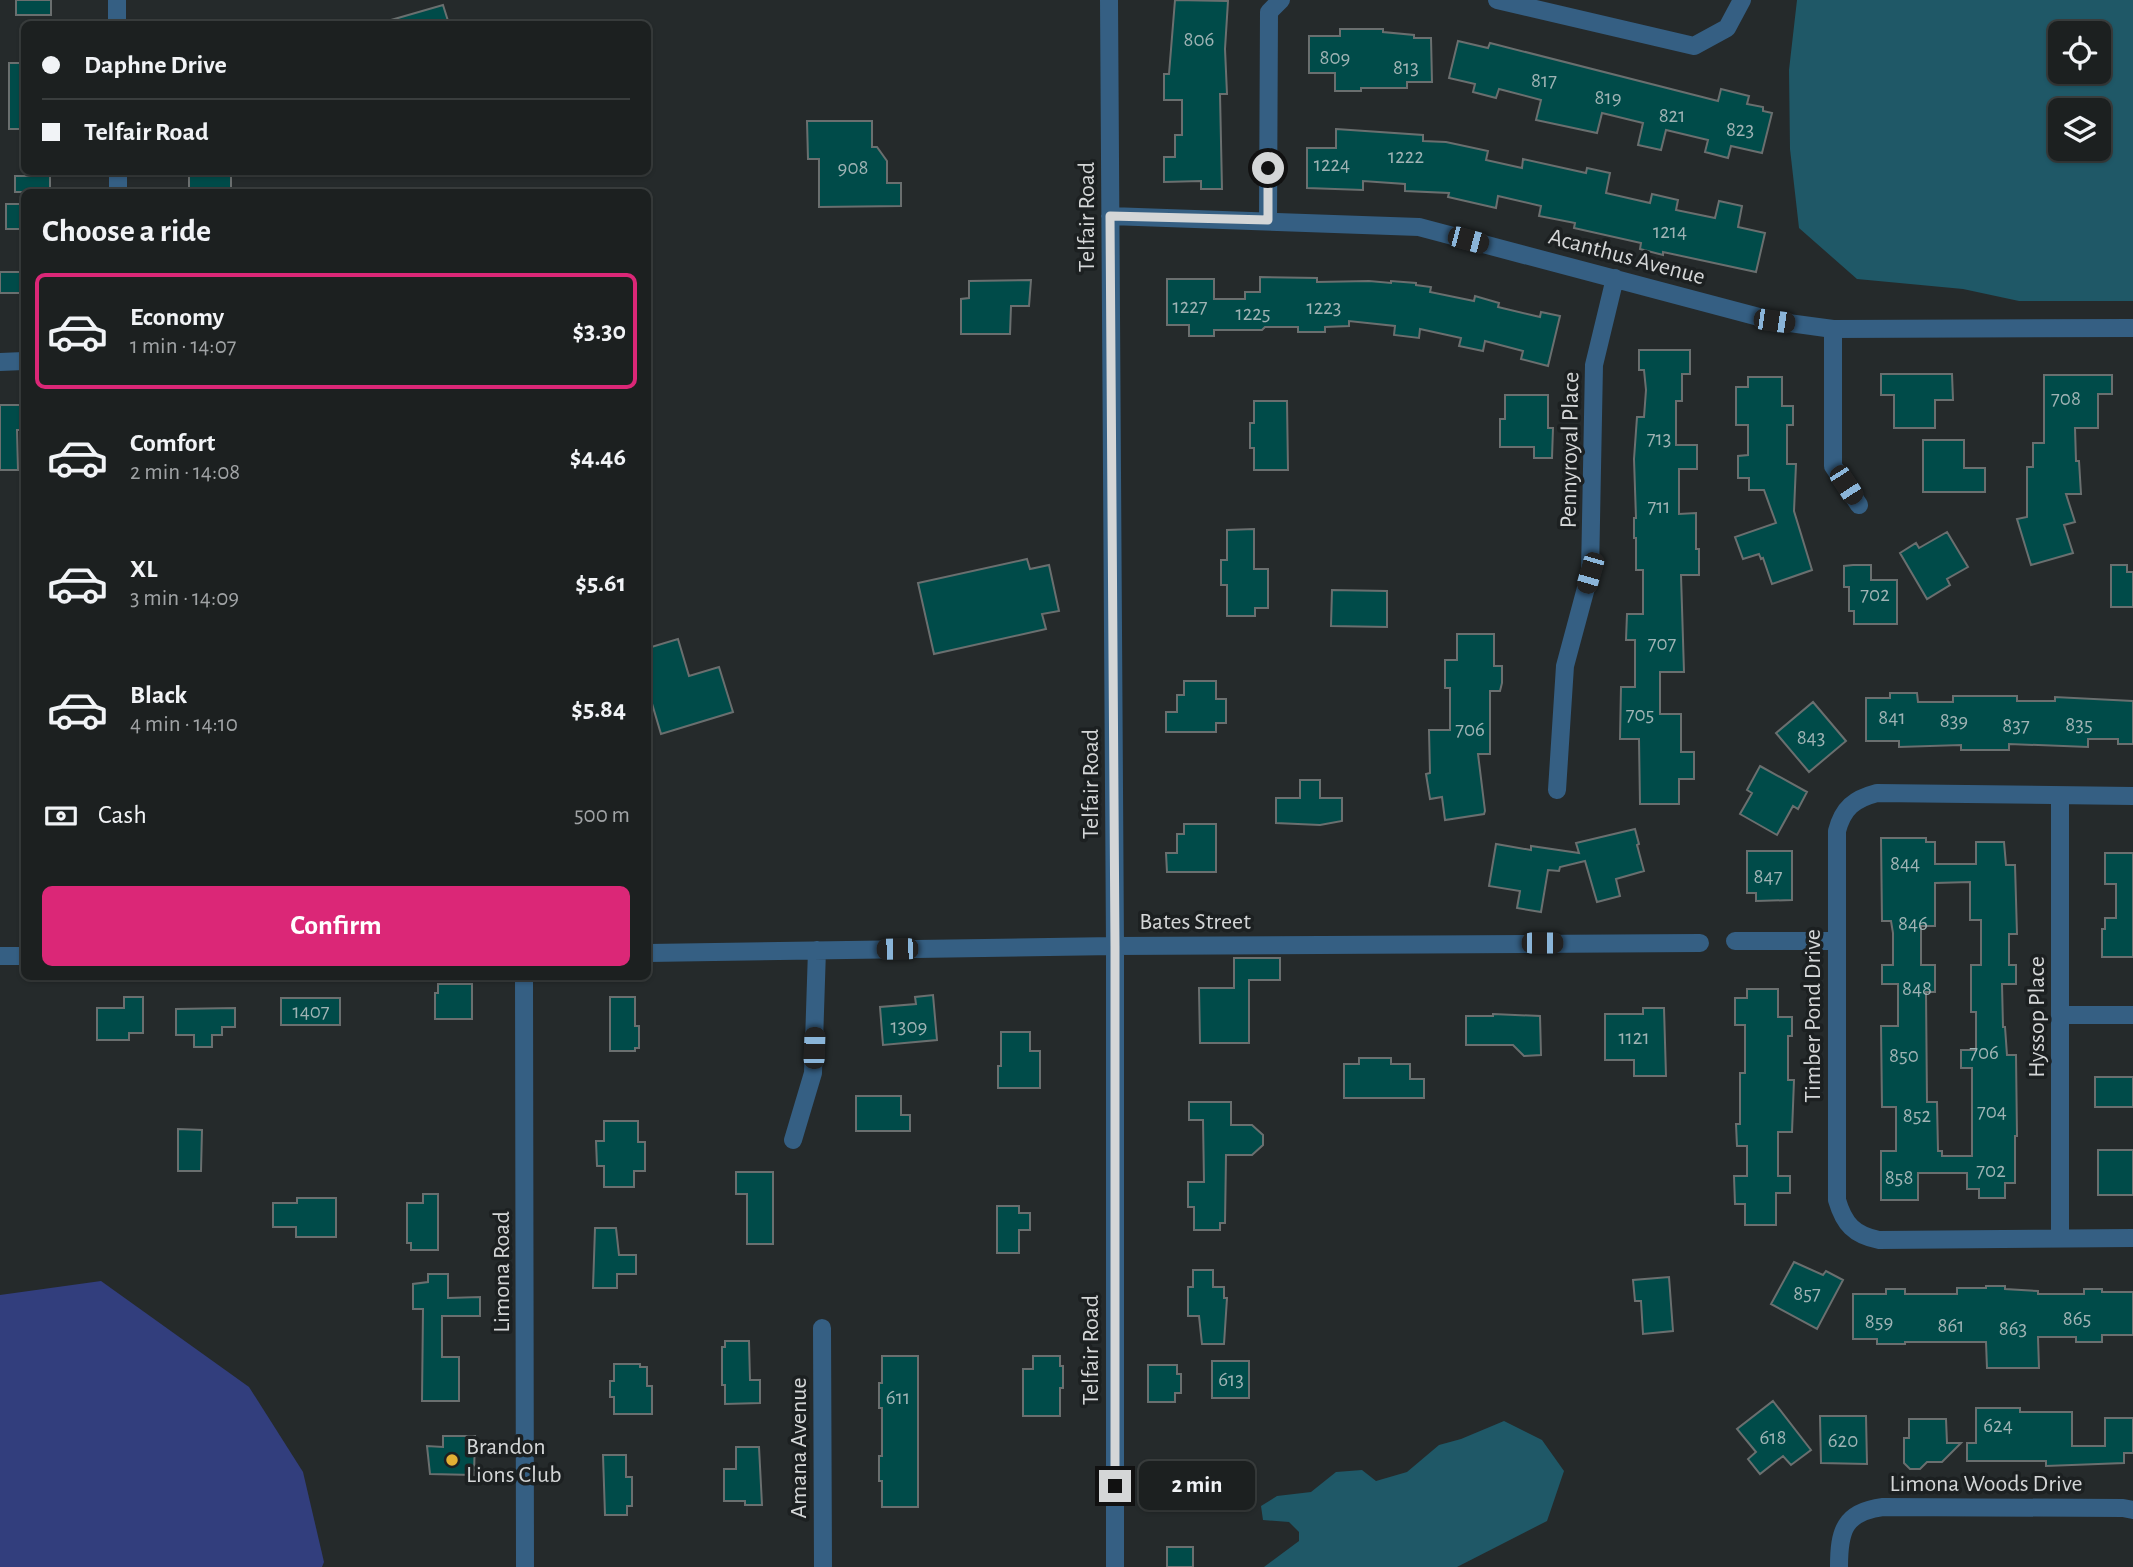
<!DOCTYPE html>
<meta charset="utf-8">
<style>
:root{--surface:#1c2020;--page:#292d2d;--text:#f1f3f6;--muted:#a0a3a5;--line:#3a3e3e;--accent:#db2777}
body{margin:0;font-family:"Alegreya Sans",sans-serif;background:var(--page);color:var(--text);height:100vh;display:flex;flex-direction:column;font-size:26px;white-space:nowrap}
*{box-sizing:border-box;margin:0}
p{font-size:23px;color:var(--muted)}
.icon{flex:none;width:38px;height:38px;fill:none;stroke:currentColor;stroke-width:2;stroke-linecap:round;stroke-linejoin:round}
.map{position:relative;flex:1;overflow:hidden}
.side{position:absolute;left:21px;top:189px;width:630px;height:791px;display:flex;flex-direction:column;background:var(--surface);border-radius:10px;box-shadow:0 2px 5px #0004,0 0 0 2px var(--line)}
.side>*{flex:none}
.top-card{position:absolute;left:21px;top:21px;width:630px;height:154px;border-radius:10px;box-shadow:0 2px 5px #0004,0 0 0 2px var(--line);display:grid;align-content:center;height:154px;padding:0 21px;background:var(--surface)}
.tools{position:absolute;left:2048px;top:21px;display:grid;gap:14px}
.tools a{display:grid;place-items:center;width:63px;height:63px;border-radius:10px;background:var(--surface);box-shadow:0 2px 5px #0004,0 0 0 2px var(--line);font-size:35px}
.end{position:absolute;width:32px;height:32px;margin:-16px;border:9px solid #d4d6d7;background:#111;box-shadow:0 0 0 4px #111}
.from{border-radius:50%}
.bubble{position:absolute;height:49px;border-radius:10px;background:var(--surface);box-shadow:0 2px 5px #0004,0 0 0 2px var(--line);font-size:23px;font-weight:700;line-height:49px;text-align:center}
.car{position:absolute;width:21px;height:42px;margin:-21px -10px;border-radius:9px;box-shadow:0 0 5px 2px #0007;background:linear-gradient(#222 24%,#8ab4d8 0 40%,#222 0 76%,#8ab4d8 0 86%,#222 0)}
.top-card b{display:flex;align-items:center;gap:24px;height:66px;font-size:26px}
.top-card b+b{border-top:2px solid var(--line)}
.top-card i{width:18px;height:18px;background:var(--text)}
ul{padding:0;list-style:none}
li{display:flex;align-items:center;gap:21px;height:116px;margin:0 14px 10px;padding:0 7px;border:4px solid transparent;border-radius:10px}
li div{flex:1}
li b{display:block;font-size:26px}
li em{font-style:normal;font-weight:700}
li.selected{border-color:var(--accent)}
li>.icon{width:63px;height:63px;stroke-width:1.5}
h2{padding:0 21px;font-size:32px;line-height:84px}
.pay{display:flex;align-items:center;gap:18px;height:77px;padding:0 21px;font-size:26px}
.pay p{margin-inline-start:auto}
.cta{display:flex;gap:14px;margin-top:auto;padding:14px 21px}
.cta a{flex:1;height:80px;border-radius:10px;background:var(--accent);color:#fff;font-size:28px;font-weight:700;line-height:80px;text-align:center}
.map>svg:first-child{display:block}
.green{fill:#1f5867;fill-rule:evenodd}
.water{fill:#323e7d}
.building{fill:#004b49;stroke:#6a6f6f;stroke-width:2;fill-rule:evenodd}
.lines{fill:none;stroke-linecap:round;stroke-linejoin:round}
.minor{stroke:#355f83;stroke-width:18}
.tertiary{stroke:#355f83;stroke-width:18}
.route{stroke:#d4d6d7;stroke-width:9}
.poi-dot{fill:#e2af34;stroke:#1c2021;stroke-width:2.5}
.labels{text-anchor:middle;stroke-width:7;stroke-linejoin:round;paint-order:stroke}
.number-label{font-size:21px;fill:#9fb3b4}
.street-label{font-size:24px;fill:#d4d6d7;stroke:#1c2021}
.poi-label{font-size:24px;fill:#d4d6d7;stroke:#1c2021;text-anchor:start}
</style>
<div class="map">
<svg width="2133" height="1567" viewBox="0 0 2133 1567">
<rect width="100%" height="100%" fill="#252a2b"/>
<path class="green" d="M1797 0H2133V301H2019L1963 289 1857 279 1799 228 1790 149 1789 70ZM2060 33H2098V72H2060ZM2060 110H2098V149H2060Z
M1504 1421 1542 1440 1564 1471 1547 1521 1457 1567H1264L1299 1541V1532L1289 1522 1263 1520 1261 1506 1277 1496 1311 1492 1336 1472 1362 1470 1376 1481 1407 1472 1439 1445 1461 1439Z"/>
<path class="water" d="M101 1281 249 1387 303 1472 324 1562 322 1567H0V1295Z"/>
<path class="building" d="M16 0H51V15H16Z
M1175 0 1228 1 1225 49 1227 94H1220L1222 189H1201V181L1164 182V157H1175V135H1182V100H1164V74H1169Z
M443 5 449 24H392L391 20Z
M1340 29H1383V32L1414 35V38H1431L1432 82H1407V88H1361V91H1335V73H1309V36H1340Z
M1458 41 1488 48 1490 43 1718 101 1721 89 1749 96 1747 104 1763 107V111L1772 113 1762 153 1731 146 1728 158 1705 152 1708 140 1666 130 1661 150 1638 145 1643 123 1602 113 1597 133 1536 120 1541 100 1499 89 1496 98 1473 92 1475 84 1449 78Z
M9 63H24V129H9Z
M807 121H872V147H877L887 161V183H901V206L819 207V159H808Z
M1336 129 1423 135V141L1446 142 1488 151 1486 160 1522 168 1523 159 1586 173 1587 168 1610 173 1606 193 1650 203 1652 194 1678 200 1676 210 1715 218 1719 201 1742 206 1738 227 1765 233 1756 272 1663 252V255L1640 249 1641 243 1574 228 1575 223 1539 216 1541 206 1498 196 1496 208 1448 197 1449 193 1405 191V184L1363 181V190L1307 188V148H1336Z
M189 174H231V192H189Z
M15 176H50V192H15Z
M6 204H24V229H6Z
M0 272H24V293H0Z
M1260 277 1317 278V282L1369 281 1391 283V281L1416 283V285L1431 287 1430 292 1474 301 1475 296 1499 303 1498 307 1540 317 1541 312 1560 316 1548 366 1521 359 1523 351 1485 341 1483 351 1459 346 1461 338 1420 329 1419 338 1394 335 1395 326 1349 321V326L1325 327V332H1298V327H1265L1262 330H1214V336H1189V325H1167V279H1214V299H1245V292H1260Z
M1031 280 1029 306H1011L1010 334H961V299L969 298V281Z
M1639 350H1690V374H1682V401H1676V445H1697V469H1679V514L1696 513V549H1699V575H1681L1684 672H1660V714H1681V752H1694V779H1679V804H1640L1639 739H1620L1621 687H1635V640H1626L1627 614H1643V570H1636V538H1634V518H1636L1634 459 1637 417H1644L1646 390 1644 370H1639Z
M1881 374H1952L1953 400H1935V428H1894V395H1881Z
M2044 375H2112V394H2098V428H2075L2076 461H2079L2081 494H2066L2075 522 2064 525 2073 553 2031 565 2017 519 2027 517V467H2033V443H2044Z
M1748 377H1782V406H1793V425H1787V464H1796L1794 511 1812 570 1772 584 1763 558 1761 559 1759 554 1743 559 1735 537 1776 523 1764 490H1749V478H1738V456L1748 455V425H1736V387H1748Z
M1505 395H1548V428H1553L1552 458H1534V447H1500V419H1505Z
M1254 401H1287L1288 470H1254V448H1250V423H1254Z
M0 405H24V430H17L18 470H0Z
M1923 440H1964V468H1985V492H1923Z
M1254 529V569H1268V608H1255V616H1227V585H1221V560H1227V530Z
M1947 532 1968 567 1947 579 1950 585 1927 599 1900 553 1916 543 1919 548Z
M1027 559 1030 569 1049 565 1059 611 1042 614 1046 629 934 654 918 583Z
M1853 565H1871V580H1897V624H1854V611H1849V587H1844V566Z
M2111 565H2127V572H2133V607H2111Z
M1332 590 1387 591V627L1331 626Z
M1457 634H1494V666H1502V683L1500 691H1490V754H1478L1485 811 1484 814 1445 820 1442 797 1430 799 1426 774 1430 773 1429 730H1450V688H1445V660H1457Z
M678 639 689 676 719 667 733 712 661 734 648 690V648Z
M1184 681H1216V699H1226V723H1216V732H1166V712H1177V695H1184Z
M1890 693H1917L1918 702H1953V696H2017V701H2055V697L2133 701V744H2118V739H2088V747L2009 744V750H1961V745L1899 747V741H1866V698H1890Z
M1813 702 1846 741 1809 772 1776 733Z
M1760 766 1807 792 1798 809 1793 806 1777 835 1740 814 1752 793 1747 790Z
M1300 780H1320V798H1342V821L1320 825 1276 823V798H1300Z
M1184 824H1216V872H1167L1166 853H1177V834H1184Z
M1635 829 1639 844 1637 845 1644 871 1616 879 1620 896 1597 902 1585 861 1560 867 1559 871 1548 870 1541 912 1517 908 1520 891 1489 886 1496 844 1531 850V846L1579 853 1576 843Z
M1881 838H1926V842H1935V864H1976V842H2004L2006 865H2015L2017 934H2009V965H2016V984H2002L2003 1027H2005L2007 1055H2016L2017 1136H2015V1183H2005V1198H1979V1189H1967V1173H1918V1200H1881V1151H1896V1107H1882L1881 1026H1898V984H1882V965H1893V933L1891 921H1882ZM1970 882V920H1981V965H1971V1012H1976V1050H1961V1068H1972V1156H1942V1151H1938L1937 1102H1927L1926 992H1935V965H1921V926H1935V883Z
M1747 851H1792V900L1756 901V893H1747Z
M2105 853H2133V957H2102V929H2105V918H2116V884H2105Z
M1234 958H1280V980H1249V1043H1200L1199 988H1234Z
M438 984H472V1019H435V993H438Z
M1747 989H1778V1017H1792V1036H1788V1080H1794L1792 1132H1778V1176H1790V1193H1776V1225H1745V1204H1735L1734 1176H1747V1146H1737L1736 1124H1740V1073H1745V1025H1735V998H1747Z
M933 995 937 1040 883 1045 880 1007 916 1004 915 997Z
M124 997H143V1033H129V1040H97V1008H124Z
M610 997H635V1026H639V1048H635V1051H610Z
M281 998H340V1025H281Z
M235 1008V1027H222V1035H212V1047H194V1035H176V1009Z
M1643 1008H1664L1666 1076H1634V1060H1605V1014H1643Z
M1493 1014 1540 1016 1541 1055 1524 1056 1513 1045H1466V1016H1493Z
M1001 1032H1030V1051H1040V1088H998V1066H1001Z
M1359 1058H1391V1064H1410V1079H1424V1098H1344V1064H1359Z
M2095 1077H2133V1107H2095Z
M856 1096H901V1115H910V1131H856Z
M1189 1102H1231V1125H1252L1263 1135V1145L1252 1155H1226L1225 1223H1220V1230H1194V1207H1188V1182H1204L1203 1120H1189Z
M604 1121H638V1142H645V1171H634V1187H604V1166H597L596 1141H604Z
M178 1129 202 1130 201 1171H178Z
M2098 1150H2133V1195H2098Z
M736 1172H773V1244H747V1194H736Z
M423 1194H438V1250H411V1243H407V1203H423Z
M297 1198H336V1237H296V1227H273V1203H297Z
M997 1206H1019V1213H1030V1230H1019V1253H997Z
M595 1228H616L619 1255H636V1274H617V1288H593Z
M1794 1262 1823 1275 1826 1271 1843 1280 1817 1329 1771 1304Z
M1193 1270H1213V1287H1224V1298H1227L1224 1344H1202L1199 1316H1188V1287H1193Z
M428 1274H448V1298L480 1297V1316H442V1357H459V1401H422L423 1309H413V1284L428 1282Z
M1669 1277 1673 1331 1643 1334 1641 1301H1635L1633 1280Z
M1986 1286H2005V1289L2038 1291V1294H2084V1289H2102V1292H2133V1335H2102V1342H2076V1337H2038L2039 1368H1987L1986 1342H1905V1344H1877V1339H1853V1294H1886V1289H1905V1294H1957V1288H1986Z
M725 1341H749L750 1380H760V1403L725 1404V1385H722V1347H725Z
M882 1356H918V1507H882V1481H879V1456H882V1408H879V1383H882Z
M1033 1356H1060V1366H1063V1388H1060V1416H1023V1369H1033Z
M1212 1361H1249V1398H1212Z
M614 1364H640V1367H647V1386H652V1414H614V1397H610V1381H614Z
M1148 1365H1177V1374H1181V1393H1175V1402H1148Z
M1773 1401 1811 1450 1791 1465 1783 1456 1760 1474 1748 1459 1756 1452 1737 1429Z
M1976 1408H2020V1412H2072V1446H2105V1418H2133V1453H2124V1463L2046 1466V1461H1967V1443H1976Z
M1820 1416H1866L1867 1464 1821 1463Z
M1909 1419H1946L1947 1443H1961L1942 1462H1927L1920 1469H1910L1904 1463V1438H1909Z
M443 1436H475L474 1475 430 1474 427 1446 443 1447Z
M736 1447H759L762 1505H745V1501H724V1469H736Z
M603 1455H626V1477H632V1506H627V1515H605Z
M1167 1547H1193V1567H1167Z"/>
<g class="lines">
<path class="minor" d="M117 0V24
M1109 0 1115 946V1567
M1497 0 1694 46 1727 28 1742 0
M118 172V192
M1110 216 1419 227 1774 321 1833 329 2133 328
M1268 220 1269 12 1281 0
M1833 329V466L1859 505
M1557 790 1565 666 1590 573 1594 365 1615 278
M2060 796V1238
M2133 796 1877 793C1854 799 1843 808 1837 831V1200C1844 1224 1854 1235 1879 1240L2133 1238
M1735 941H1836
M648 953 1115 946 1700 943
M0 956H24
M2060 1015H2133
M793 1140 813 1073 817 950
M822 1328 823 1567
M1839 1567C1839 1531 1844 1512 1883 1507L2123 1508 2133 1510"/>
<path class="tertiary" d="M0 362 24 361
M524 976 525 1567"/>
</g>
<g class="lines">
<path class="route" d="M1115 1486V946L1110 216 1268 220V168"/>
</g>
<circle class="poi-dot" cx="452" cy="1460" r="7"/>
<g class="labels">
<g class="number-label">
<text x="1199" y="46">806</text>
<text x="1335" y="64">809</text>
<text x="1406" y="74">813</text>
<text x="1544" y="87">817</text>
<text x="1608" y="104">819</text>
<text x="1672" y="122">821</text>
<text x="1740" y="136">823</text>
<text x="1406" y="163">1222</text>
<text x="1332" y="171">1224</text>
<text x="853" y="174">908</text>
<text x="1670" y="238">1214</text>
<text x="1190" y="313">1227</text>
<text x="1324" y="314">1223</text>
<text x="1253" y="320">1225</text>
<text x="2066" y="405">708</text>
<text x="1659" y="445">713</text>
<text x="1659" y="513">711</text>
<text x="1875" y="601">702</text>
<text x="1662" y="650">707</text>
<text x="1640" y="721">705</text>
<text x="1892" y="724">841</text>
<text x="1954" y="727">839</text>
<text x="2079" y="731">835</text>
<text x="2016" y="732">837</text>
<text x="1470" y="736">706</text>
<text x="1811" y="744">843</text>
<text x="1905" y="870">844</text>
<text x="1768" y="883">847</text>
<text x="1913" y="930">846</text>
<text x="1917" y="995">848</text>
<text x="311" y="1018">1407</text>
<text x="909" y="1033">1309</text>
<text x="1634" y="1044">1121</text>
<text x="1984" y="1059">706</text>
<text x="1904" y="1062">850</text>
<text x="1992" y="1118">704</text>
<text x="1917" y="1122">852</text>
<text x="1991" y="1177">702</text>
<text x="1899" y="1184">858</text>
<text x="1807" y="1300">857</text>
<text x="2077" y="1325">865</text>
<text x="1879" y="1328">859</text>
<text x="1951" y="1332">861</text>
<text x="2013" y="1335">863</text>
<text x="1231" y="1386">613</text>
<text x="898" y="1404">611</text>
<text x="1998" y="1432">624</text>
<text x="1773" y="1444">618</text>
<text x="1843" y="1447">620</text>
</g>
<g class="street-label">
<text transform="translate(1086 217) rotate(-90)" y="8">Telfair Road</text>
<text transform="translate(1627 256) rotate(15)" y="8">Acanthus Avenue</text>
<text transform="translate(1569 450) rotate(-89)" y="8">Pennyroyal Place</text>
<text transform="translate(1090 784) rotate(-90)" y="8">Telfair Road</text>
<text x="1195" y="929">Bates Street</text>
<text transform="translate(1812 1016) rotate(-90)" y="8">Timber Pond Drive</text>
<text transform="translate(2036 1017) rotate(-90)" y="8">Hyssop Place</text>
<text transform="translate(501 1272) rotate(-90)" y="8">Limona Road</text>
<text transform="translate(1090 1350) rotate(-90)" y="8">Telfair Road</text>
<text transform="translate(798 1448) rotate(-90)" y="8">Amana Avenue</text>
<text x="1986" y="1491">Limona Woods Drive</text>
</g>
<g class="poi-label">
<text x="466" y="1454">Brandon<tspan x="466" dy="28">Lions Club</tspan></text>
</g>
</g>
</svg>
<div class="tools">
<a><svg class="icon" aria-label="locate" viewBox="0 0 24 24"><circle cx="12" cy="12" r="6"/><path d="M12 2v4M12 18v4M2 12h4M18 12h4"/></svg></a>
<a><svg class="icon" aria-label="layers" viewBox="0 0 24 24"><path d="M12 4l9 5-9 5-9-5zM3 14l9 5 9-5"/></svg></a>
</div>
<i class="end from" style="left:1268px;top:168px"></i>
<i class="end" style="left:1115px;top:1486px"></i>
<div class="bubble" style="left:1139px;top:1461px;width:116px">2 min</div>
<i class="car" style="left:1468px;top:240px;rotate:105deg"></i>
<i class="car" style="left:1774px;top:321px;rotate:98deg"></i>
<i class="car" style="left:1846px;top:485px;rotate:147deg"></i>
<i class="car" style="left:1590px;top:573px;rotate:196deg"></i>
<i class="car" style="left:1542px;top:943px;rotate:90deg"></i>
<i class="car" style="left:897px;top:949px;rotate:269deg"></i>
<i class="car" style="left:814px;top:1048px;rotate:2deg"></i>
<div class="top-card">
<b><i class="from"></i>Daphne Drive</b>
<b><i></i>Telfair Road</b>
</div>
<section class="side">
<h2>Choose a ride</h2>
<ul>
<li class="selected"><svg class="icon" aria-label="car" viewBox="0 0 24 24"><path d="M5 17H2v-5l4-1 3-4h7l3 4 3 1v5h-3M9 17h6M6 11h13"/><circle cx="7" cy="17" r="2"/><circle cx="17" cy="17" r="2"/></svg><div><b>Economy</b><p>1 min · 14:07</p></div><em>$3.30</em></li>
<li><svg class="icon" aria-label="car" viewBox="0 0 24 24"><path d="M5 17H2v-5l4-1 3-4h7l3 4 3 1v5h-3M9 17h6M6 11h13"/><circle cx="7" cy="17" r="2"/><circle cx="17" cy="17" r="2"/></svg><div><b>Comfort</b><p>2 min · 14:08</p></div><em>$4.46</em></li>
<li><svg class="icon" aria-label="car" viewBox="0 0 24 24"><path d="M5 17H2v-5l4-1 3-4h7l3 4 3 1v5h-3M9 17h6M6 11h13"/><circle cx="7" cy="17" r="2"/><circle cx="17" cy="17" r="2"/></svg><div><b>XL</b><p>3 min · 14:09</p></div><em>$5.61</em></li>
<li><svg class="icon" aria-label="car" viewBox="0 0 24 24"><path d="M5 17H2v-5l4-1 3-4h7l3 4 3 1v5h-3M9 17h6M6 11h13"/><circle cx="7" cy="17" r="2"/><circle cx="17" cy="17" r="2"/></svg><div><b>Black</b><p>4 min · 14:10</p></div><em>$5.84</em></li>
</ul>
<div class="pay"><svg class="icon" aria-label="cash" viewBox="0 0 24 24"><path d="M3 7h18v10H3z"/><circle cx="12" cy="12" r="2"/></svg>Cash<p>500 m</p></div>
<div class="cta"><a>Confirm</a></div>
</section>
</div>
